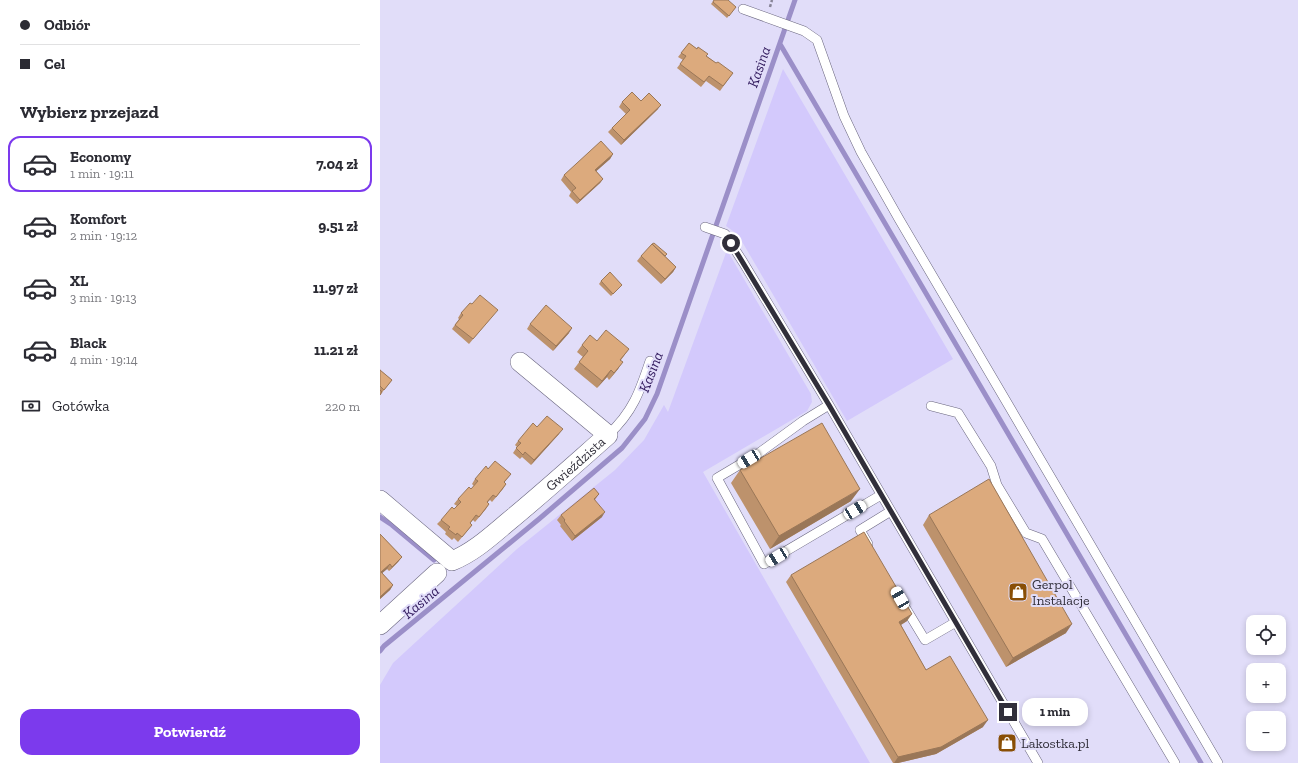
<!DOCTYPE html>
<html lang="pl">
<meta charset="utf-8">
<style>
:root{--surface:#fff;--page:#f2f2f3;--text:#2b2b33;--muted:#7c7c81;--line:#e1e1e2;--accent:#7c3aed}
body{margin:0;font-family:"Zilla Slab",serif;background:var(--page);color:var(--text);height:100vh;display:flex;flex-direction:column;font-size:15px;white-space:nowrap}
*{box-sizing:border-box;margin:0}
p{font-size:13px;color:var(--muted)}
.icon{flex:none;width:22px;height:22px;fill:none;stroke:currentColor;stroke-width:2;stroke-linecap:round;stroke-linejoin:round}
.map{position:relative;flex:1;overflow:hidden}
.sheet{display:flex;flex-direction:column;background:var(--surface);width:380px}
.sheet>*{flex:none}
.banner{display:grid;align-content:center;height:88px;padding:0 20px;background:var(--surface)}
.fabs{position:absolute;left:866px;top:615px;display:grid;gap:8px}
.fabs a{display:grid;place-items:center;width:40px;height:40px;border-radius:8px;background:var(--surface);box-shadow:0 2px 6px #0003;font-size:20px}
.end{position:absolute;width:18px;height:18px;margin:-9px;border:5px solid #312f3a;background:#fff;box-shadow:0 0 0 2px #fff}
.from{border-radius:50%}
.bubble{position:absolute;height:28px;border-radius:12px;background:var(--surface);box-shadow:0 2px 6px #0003;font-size:13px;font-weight:700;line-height:28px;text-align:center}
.car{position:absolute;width:12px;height:24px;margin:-12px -6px;border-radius:5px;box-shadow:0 0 3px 1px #0007;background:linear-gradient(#fff 24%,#345 0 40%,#fff 0 76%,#345 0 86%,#fff 0)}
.banner b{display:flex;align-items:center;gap:14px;height:38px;font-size:15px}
.banner b+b{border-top:1px solid var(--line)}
.banner i{width:10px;height:10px;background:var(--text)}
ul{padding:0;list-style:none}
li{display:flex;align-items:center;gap:12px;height:56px;margin:0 8px 6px;padding:0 12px;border:2px solid transparent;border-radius:12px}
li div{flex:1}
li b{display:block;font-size:15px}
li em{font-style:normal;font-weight:700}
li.current{border-color:var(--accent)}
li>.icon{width:36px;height:36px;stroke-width:1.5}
h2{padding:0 20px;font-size:18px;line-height:48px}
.pay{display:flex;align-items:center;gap:10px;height:44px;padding:0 20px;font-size:15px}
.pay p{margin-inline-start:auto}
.primary-button{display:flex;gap:8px;margin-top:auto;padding:8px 20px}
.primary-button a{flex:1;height:46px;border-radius:12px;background:var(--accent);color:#fff;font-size:16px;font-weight:700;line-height:46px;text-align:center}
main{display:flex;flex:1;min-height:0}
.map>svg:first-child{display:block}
.green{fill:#d3c9fc}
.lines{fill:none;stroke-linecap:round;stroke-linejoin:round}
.stream{stroke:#9b8fc8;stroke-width:5}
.service-casing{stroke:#6a667f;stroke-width:10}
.minor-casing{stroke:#6a667f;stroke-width:20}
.path{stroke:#878497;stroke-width:2.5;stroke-dasharray:3 2;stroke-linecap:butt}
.service{stroke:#fff;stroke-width:9}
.minor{stroke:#fff;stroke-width:19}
.wall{fill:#bd926c}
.shaded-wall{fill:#9a7758}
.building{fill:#dcaa7d;stroke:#9a7758}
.route{stroke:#312f3a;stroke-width:5}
.labels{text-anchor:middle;stroke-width:4;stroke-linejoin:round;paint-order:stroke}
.street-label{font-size:14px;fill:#312f3a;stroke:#e1ddf9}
.poi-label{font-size:14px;fill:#312f3a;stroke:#e1ddf9;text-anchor:start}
.water-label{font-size:15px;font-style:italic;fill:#311a5d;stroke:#e1ddf9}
</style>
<main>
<section class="sheet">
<div class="banner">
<b><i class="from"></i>Odbiór</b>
<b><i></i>Cel</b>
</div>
<h2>Wybierz przejazd</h2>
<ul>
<li class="current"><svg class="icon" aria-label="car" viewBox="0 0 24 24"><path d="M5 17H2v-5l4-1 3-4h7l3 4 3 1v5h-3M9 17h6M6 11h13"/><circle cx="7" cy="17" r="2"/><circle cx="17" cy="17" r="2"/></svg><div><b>Economy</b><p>1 min · 19:11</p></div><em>7.04 zł</em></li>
<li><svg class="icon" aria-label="car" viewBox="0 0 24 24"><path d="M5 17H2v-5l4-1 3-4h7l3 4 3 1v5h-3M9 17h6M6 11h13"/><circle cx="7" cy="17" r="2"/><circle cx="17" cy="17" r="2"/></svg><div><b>Komfort</b><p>2 min · 19:12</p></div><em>9.51 zł</em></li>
<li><svg class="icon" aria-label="car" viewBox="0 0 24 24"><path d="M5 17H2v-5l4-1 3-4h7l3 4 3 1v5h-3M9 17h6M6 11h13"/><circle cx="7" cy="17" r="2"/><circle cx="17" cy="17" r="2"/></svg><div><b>XL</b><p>3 min · 19:13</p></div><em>11.97 zł</em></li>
<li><svg class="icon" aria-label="car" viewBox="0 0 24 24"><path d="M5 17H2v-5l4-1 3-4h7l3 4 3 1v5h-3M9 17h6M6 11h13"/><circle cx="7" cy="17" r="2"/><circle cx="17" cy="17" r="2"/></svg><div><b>Black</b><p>4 min · 19:14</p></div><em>11.21 zł</em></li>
</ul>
<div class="pay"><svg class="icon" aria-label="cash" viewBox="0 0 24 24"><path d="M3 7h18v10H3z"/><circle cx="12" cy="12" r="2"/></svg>Gotówka<p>220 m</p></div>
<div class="primary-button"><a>Potwierdź</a></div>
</section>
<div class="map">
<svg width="918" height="763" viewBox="0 0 918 763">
<rect width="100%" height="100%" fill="#e1ddf9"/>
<path class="green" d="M403 69 573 359 467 421 364 245 357 234 346 226Z
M347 250 431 394 432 402 427 411 323 472 490 763H0V685L13 663 137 549 235 470 264 440 284 405 288 412Z"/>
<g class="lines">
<path class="stream" d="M400 44 821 763
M0 517 12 525 54 560
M0 651 4 646 159 519 242 448 265 419 277 394 415 0"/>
<g class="service-casing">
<path id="service" d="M363 9 424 31 437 40 464 116 481 152 519 219 710 544 838 763
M325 227 345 234 363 262 449 405 658 763
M449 405 423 421 379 453 337 478 384 564 501 495
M551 406 578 413 611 466 617 485 646 533 662 539 795 763
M228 435C253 412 260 391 270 361
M488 544 480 530 511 511
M525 607 545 640 576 622"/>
</g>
<g class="minor-casing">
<g id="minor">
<path id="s1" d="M0 500 72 561C94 552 111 536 129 521 163 493 195 464 228 435L140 362"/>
<path d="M0 625 57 573"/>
</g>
</g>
<path class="path" d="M390 7 392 0"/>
<use href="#service" class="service"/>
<use href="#minor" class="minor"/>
</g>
<path class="wall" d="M334 0 356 7 347 18 331 4Z
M309 43 336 63 353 73 340 91 326 81 321 87 297 68 303 60 298 57Z
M261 101 278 109 241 145 228 132 246 114 239 107 242 102Z
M233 154 230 159 216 171 223 179 220 183 197 204 189 196 191 192 181 180 184 175Z
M287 254 285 256 296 267 293 272 281 284 257 261 261 256Z
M221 281 242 285 231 296 219 284Z
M92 304 114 314 89 344 72 329 79 319 78 318 81 313Z
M150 324 189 333 173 351 147 329Z
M217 341 249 349 241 360 238 369 229 380 227 377 217 388 194 369 203 357 197 352 202 345Z
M0 369 1 371 12 380 0 395Z
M157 427 179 434 151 465 142 457 140 459 133 453 137 447 135 445 138 441Z
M108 469 131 474 124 483 126 484 123 489 112 502 110 500 107 503 109 504 106 509 95 522 93 520 90 523 92 525 78 542 74 538 72 540 65 534 66 532 57 524 61 520 74 509 77 506 74 504 78 499 91 489 94 486 92 484 95 479Z
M360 470 471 501 390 549 351 483Z
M219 494 215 500 222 517 192 541 180 526 181 525 177 520 181 515Z
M549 515 686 633 626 667 543 525Z
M0 534 22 557 18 562 9 571 7 569 2 573 13 585 10 590 0 599Z
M411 575 527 621 521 625 546 670 603 727 556 754 518 763H513L406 582Z"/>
<path class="shaded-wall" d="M281 105 278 109 241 145 244 140Z
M233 154 230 159 212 175 215 170Z
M223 179 220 183 197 204 200 200Z
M296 267 293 272 281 284 285 279Z
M192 328 189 333 173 351 176 346Z
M243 362 238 369 229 380 234 373Z
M231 370 227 377 217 388 222 381Z
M183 429 179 434 151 465 154 460Z
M480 489 471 501 390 549 399 536Z
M225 512 222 517 192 541 195 536Z
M22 557 18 562 9 571 12 567Z
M10 564 7 569 0 575 1 572Z
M13 585 10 590 0 599V597Z
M532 614 527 621 514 629 519 622Z
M692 624 686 633 626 667 633 658Z
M608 720 603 727 556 754 518 763H514L518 757Z"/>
<path class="building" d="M334 0H348L356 7 349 16 333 2Z
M309 43 317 49 318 47 328 54 326 56 336 63 338 62 353 73 343 86 329 76 324 82 300 64 306 56 301 53Z
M252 92 261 101 269 93 281 105 244 140 232 128 250 110 242 102Z
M221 141 233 154 215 170 223 179 200 200 192 191 196 188 184 175Z
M274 243 287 254 285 256 272 244Z
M272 244 296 267 285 279 261 256Z
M230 272 242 285 233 294 221 281Z
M100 295 118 310 93 339 75 325 83 315 81 313 90 303 92 304Z
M166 305 192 328 176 346 150 324Z
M226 330 249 349 240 360 243 362 234 373 231 370 222 381 199 362 208 351 202 345 210 335 217 341Z
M0 370 12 380 4 390 0 386Z
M0 390 2 392 0 395Z
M167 416 183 429 154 460 145 452 143 455 136 448 141 443 138 441 153 423 157 427Z
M442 423 480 489 399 536 360 470Z
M115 461 131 474 124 482 126 484 116 497 113 495 107 502 109 504 99 517 96 515 90 523 92 525 82 537 77 533 76 535 68 529 70 527 61 520 72 507 74 509 81 502 78 499 89 487 91 489 98 481 95 479 106 466 108 469Z
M609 479 692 624 633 658 549 515Z
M214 488 219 494 214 499 225 512 195 536 184 521 185 520 181 515Z
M484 532 532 614 519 622 546 670 570 656 608 720 561 747 518 757 411 575Z
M0 534 22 557 12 567 10 564 1 572 13 585 0 597Z"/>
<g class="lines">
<path class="route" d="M351 243 449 405 628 712"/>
</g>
<defs>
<g id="shop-square" transform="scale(1)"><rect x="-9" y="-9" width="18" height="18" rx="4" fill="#894f06" stroke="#e1ddf9"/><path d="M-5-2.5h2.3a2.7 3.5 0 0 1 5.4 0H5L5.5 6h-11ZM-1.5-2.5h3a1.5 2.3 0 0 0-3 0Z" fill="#fff"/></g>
</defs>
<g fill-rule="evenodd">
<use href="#shop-square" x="638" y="592"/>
<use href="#shop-square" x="627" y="743"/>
</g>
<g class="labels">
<g class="street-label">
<text dy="5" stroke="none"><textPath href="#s1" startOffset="252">Gwieździsta</textPath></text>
</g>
<g class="poi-label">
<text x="652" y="589">Gerpol<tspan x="652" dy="16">Instalacje</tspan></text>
<text x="641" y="748">Lakostka.pl</text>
</g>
<g class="water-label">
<text transform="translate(379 67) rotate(-71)" y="5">Kasina</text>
<text transform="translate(271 372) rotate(-69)" y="5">Kasina</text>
<text transform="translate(41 602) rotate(-40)" y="5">Kasina</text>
</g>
</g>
</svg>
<div class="fabs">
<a><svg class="icon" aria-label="locate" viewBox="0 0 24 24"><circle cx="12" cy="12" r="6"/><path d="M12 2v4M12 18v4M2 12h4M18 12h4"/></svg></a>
<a>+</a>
<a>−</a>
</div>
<i class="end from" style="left:351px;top:243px"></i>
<i class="end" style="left:628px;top:712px"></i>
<div class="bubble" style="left:642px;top:698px;width:66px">1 min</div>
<i class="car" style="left:369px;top:459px;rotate:239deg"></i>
<i class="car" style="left:475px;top:510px;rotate:59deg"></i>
<i class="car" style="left:397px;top:557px;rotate:239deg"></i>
<i class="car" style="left:520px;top:598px;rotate:330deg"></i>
</div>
</main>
